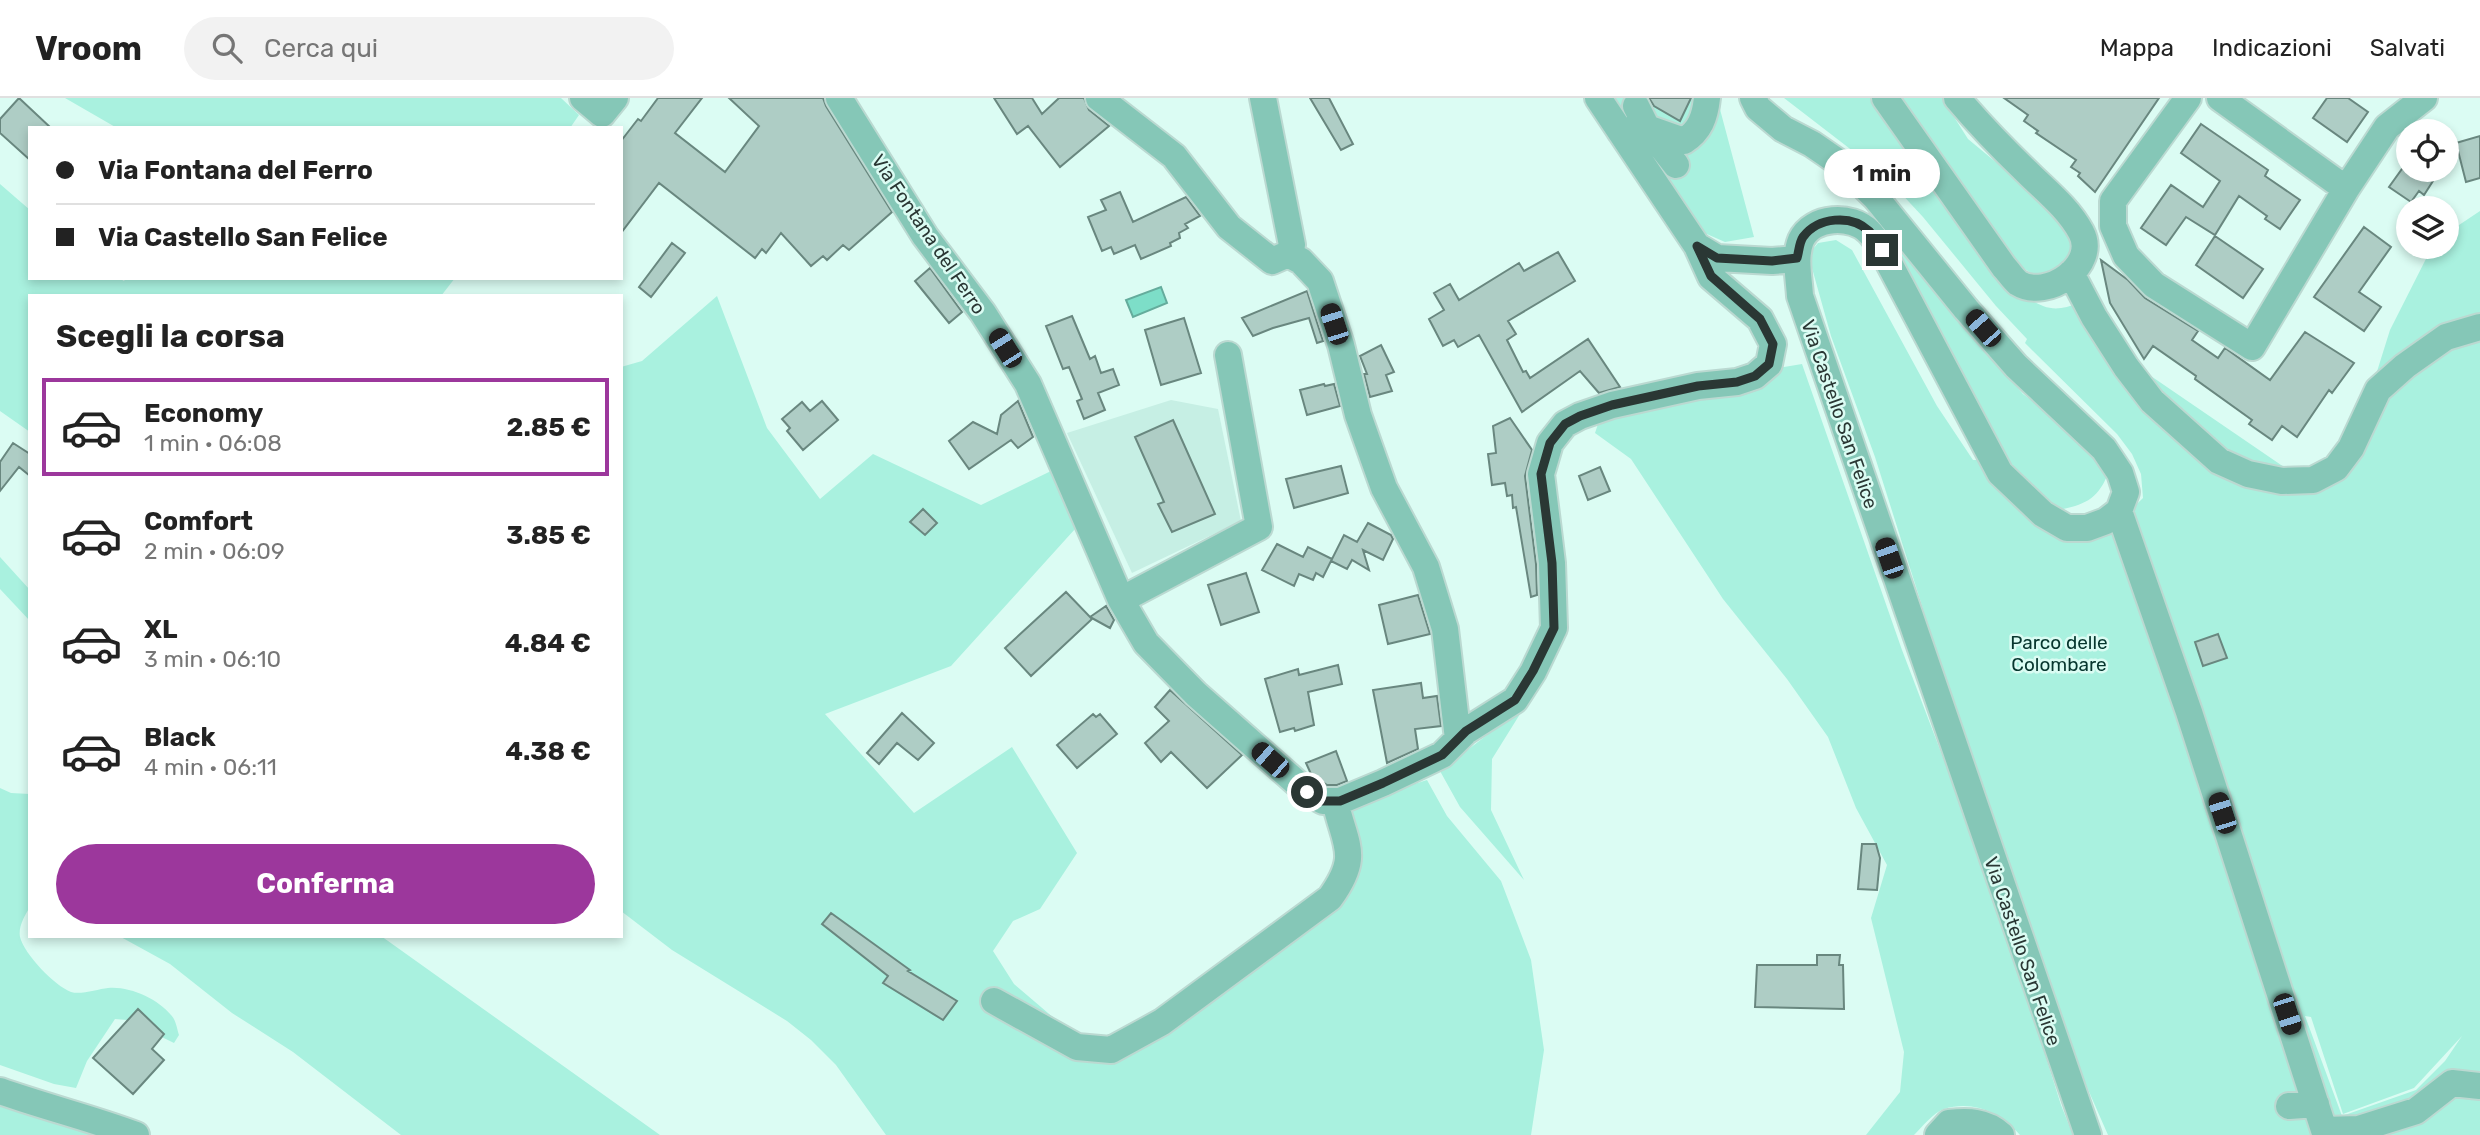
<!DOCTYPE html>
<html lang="it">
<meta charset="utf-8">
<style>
:root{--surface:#fff;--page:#f2f2f2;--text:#222;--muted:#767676;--line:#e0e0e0;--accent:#9c379c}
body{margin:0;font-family:Rubik,sans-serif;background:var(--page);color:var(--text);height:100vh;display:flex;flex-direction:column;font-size:26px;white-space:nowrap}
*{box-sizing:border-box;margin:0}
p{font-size:23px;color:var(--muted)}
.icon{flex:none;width:38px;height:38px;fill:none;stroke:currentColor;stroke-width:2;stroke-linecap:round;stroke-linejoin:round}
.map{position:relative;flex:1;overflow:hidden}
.details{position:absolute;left:28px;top:196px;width:595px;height:644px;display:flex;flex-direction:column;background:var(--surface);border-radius:0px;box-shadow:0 4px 10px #0003}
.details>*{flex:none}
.guide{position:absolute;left:28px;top:28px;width:595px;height:154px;border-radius:0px;box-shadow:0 4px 10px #0003;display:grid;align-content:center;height:154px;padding:0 28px;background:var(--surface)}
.fabs{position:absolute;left:2396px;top:21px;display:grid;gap:14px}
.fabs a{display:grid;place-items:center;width:63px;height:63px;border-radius:50%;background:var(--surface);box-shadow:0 4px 10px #0003;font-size:35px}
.end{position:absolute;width:32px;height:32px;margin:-16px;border:9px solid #2a3734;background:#fff;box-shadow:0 0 0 4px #fff}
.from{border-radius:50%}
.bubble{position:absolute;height:49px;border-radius:24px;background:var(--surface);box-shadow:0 4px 10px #0003;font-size:23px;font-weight:700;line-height:49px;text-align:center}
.car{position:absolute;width:21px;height:42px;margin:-21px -10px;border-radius:9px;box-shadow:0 0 5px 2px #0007;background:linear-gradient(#222 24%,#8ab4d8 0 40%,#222 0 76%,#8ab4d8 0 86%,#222 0)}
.guide b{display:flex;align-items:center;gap:24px;height:66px;font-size:26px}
.guide b+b{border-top:2px solid var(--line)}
.guide i{width:18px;height:18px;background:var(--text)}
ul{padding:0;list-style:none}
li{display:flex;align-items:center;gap:21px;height:98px;margin:0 14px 10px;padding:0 14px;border:4px solid transparent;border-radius:0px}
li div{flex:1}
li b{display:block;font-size:26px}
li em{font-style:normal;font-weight:700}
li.active{border-color:var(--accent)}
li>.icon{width:63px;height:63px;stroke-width:1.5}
h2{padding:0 28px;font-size:32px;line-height:84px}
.cta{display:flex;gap:14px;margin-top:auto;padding:14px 28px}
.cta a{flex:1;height:80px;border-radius:42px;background:var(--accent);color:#fff;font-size:28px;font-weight:700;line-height:80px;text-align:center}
header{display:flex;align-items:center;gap:42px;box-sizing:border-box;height:98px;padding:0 35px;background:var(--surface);border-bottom:2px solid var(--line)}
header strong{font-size:33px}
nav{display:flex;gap:38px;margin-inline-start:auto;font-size:24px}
.search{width:490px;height:63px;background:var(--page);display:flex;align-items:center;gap:18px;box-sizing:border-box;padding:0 24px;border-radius:38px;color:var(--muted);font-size:26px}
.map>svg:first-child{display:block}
.built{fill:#c6efe4}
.green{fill:#a9f1df;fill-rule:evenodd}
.water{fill:#7ddec8;stroke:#64ac9c;stroke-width:2}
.building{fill:#aecdc5;stroke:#69877f;stroke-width:2}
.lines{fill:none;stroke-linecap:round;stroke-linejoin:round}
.minor-casing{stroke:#bbd9d1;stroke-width:30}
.minor{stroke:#85c7b7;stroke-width:26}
.route{stroke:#2a3734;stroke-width:9}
.labels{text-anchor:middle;stroke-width:5;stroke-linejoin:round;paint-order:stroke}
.street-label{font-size:19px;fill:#2a3734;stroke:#dbfcf3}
.park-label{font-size:19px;fill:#07362e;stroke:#dbfcf3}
</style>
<header>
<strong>Vroom</strong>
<div class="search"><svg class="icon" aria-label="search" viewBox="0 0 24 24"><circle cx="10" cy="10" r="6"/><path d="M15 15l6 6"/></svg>Cerca qui</div>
<nav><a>Mappa</a><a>Indicazioni</a><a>Salvati</a></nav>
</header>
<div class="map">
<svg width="2480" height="1037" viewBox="0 0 2480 1037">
<rect width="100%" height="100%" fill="#dbfcf3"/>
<path class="built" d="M1171 302 1218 311 1241 423 1132 475 1067 335Z"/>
<path class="green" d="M65 0H561L579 17 570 30H117Z
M1615 0H1717L1754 139 1725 144 1693 130Z
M1784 0H1874L2014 191C2039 207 2050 218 2080 204L2145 274 2297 378 2348 366 2390 232 2432 149H2446L2447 135 2480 113V1037H2108L2083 980 1929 530 1875 359 1831 238 1810 163 1813 151 1818 145 1836 142 1852 152 1937 308 1973 362H1983L2011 399 2106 436 2143 400 2141 376 2132 356 2117 336 2025 245 2027 241 1996 208 1923 119 1884 77ZM2305 918 2311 919 2343 1016 2414 990 2462 938 2445 963 2416 992 2342 1018Z
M1897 0H1942L1968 41 2062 119 2073 136 2071 157 2054 173 2035 178 2007 159Z
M0 86 30 112V180H119L124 183 126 180H455L441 198H30V334L0 313Z
M1893 144 2023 296 2063 325 2099 357 2107 378C2097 402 2083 407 2059 412L2021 386Z
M717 198 767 330 820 401 873 356 981 407 1051 373 1075 431 951 568 825 616 914 715 1012 649 1077 755 1040 811 1013 823 993 853 1014 886 1082 944 1109 948 1330 791 1341 773 1329 713 1427 682 1447 718 1501 783 1531 862 1544 952 1531 1037H886L836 967 811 942 787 923 672 852 621 813V269L642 263Z
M1802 266 1902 552 1992 788 2061 1007 2073 1037H2020C2001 1015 1974 1002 1944 1011 1934 1014 1922 1029 1914 1037H1866L1900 994 1904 954 1871 820 1887 767 1856 710 1828 639 1787 581 1723 501 1631 361 1595 335 1605 305 1650 291Z
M0 459 30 492V523L0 491Z
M1525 608 1492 661 1491 712 1524 782 1460 709 1440 673Z
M0 690 11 695 30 696V809C25 817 18 829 20 839 24 856 55 888 71 894 81 897 98 891 108 890 130 888 158 901 171 917 176 922 177 931 179 937L174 945 127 922 115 921 87 963 76 990 54 986 0 967Z
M119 838H381L660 1037H401L293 954 232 915 170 866Z
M0 1007 45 1022 108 1037H0Z"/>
<path class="water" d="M1161 189 1167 205 1133 219 1126 202Z"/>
<path class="building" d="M19 0 51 30H30V62L0 35V21Z
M658 0H702L675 35 725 74 759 28 729 0H823L826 8 892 114 849 152 843 147 827 162 823 158 811 168 781 135 766 155 762 151 755 160 659 85 621 135V43L638 21 641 23Z
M994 0H1032L1042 16 1059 0H1084L1089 12 1109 28 1060 69 1028 28 1017 36Z
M1310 0H1329L1353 46 1341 52Z
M1649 0H1691L1680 23 1654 8Z
M2004 0H2159L2095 94 2078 78 2080 75 2071 69 2076 62 2036 35 2038 33 2024 23 2028 17Z
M2327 0H2348L2368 14 2347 44 2313 20Z
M2201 26 2268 72 2265 78 2300 102 2280 131 2265 121 2267 118 2239 98 2215 137 2186 119 2166 147 2141 130 2171 87 2203 109 2220 83 2181 55Z
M2480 38V80L2466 84 2456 45Z
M2407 64 2408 72H2418L2433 83 2424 97 2419 93 2411 104 2389 89Z
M1120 94 1133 124 1186 99 1200 118 1185 126 1188 130 1179 135 1180 140 1170 145 1171 148 1141 161 1135 147 1114 156 1111 149 1102 153 1088 119 1106 112 1101 102Z
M2364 129 2391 149 2359 194 2381 209 2364 233 2314 199Z
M2215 138 2263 171 2243 200 2196 167Z
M672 145 685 155 651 199 639 189Z
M1558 154 1575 183 1508 223 1516 236 1507 242 1523 274 1526 273 1530 280 1588 241 1620 289 1599 295 1580 273 1522 314 1479 237 1458 249 1454 242 1443 248 1429 221 1444 212 1434 195 1450 186 1459 202 1519 165 1524 173Z
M2101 162 2128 182 2145 200 2198 233 2192 242 2218 260 2225 250 2270 282 2305 234 2354 265 2332 295 2329 292 2297 339 2282 328 2272 342 2249 326 2252 322 2195 281 2196 278 2153 248 2144 261 2110 205Z
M930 170 962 214 949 225 915 183Z
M1307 193 1323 243 1317 245 1309 220 1273 230 1253 238 1242 220Z
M1072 218 1090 261 1095 258 1101 275 1113 271 1119 287 1098 295 1105 312 1084 321 1077 303 1082 301 1069 269 1063 271 1046 228Z
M1184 220 1201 275 1161 287 1145 232Z
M1381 247 1394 274 1386 277 1392 293 1370 299 1364 276H1367L1360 258Z
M1324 286 1325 288 1334 286 1340 308 1307 317 1300 292Z
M822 303 838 322 803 352 787 333 790 330 782 321 802 304 810 313Z
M1018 303 1033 339 1018 350 1011 342 969 371 949 343 973 324 997 336 1001 317Z
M1510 320 1532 352 1525 378 1536 466 1537 497 1531 499 1516 409 1513 410 1512 397 1507 398 1505 385 1492 387 1488 356 1496 355 1493 328Z
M1173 322 1215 416 1172 434 1158 406 1164 404 1135 339Z
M13 345 30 356V378L19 369 0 393V364Z
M1341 368 1348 395 1294 410 1286 381Z
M1600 369 1610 393 1588 402 1579 378Z
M923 411 937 425 925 437 910 424Z
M1368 425 1391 437 1393 441 1383 462 1363 452 1369 472 1352 462 1347 471 1331 463 1344 437 1357 444Z
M1277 446 1303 459 1308 449 1332 461 1323 479 1316 475 1313 482 1299 476 1294 488 1262 472Z
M1246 475 1259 514 1221 527 1208 487Z
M1066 494 1090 519 1106 508 1114 522 1110 530 1090 519 1092 521 1031 578 1005 550Z
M1418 497 1430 536 1388 546 1379 507Z
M2218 536 2227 560 2203 568 2195 544Z
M1338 567 1342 586 1308 594 1314 627 1295 633 1294 630 1280 634 1265 581 1298 571 1299 577Z
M1421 585 1423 600 1437 598 1441 628 1415 631 1418 651 1387 665 1373 592Z
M1170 592 1242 657 1207 690 1171 654 1161 664 1145 645 1169 623 1155 609Z
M902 615 934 645 918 662 897 645 879 666 867 655Z
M1093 616 1096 619 1100 616 1117 636 1077 670 1057 647Z
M1336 653 1347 683 1337 687H1327L1311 676 1306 665Z
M1862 746H1876L1880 760 1877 792 1858 791Z
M831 815 910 872 908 873 957 903 943 922 883 885 888 878 822 826Z
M1817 857H1840L1839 867H1843L1844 911 1755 909 1757 867H1817Z
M138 911 164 936 152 951 164 962 133 996 93 960Z"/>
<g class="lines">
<g class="minor-casing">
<path id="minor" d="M583 0 602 16 615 0
M839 0 925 138 983 215 1028 286 1121 502 1146 545 1196 596 1307 694 1323 703H1340L1383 685 1442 657 1466 633 1515 602 1533 574 1554 530 1552 465 1541 376 1550 345 1565 326 1580 318 1612 307 1698 288 1737 284 1755 278 1769 266 1773 246 1760 221 1711 179 1697 148
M1099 0 1174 58 1229 129 1272 163 1288 156
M1263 0 1292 147 1288 156
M1598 0 1697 148 1717 160 1772 163 1797 161
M1753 0 1758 10 1783 31 1812 46 1841 66 1876 100 1966 211 2016 268 2104 351 2120 375 2126 394 2119 413 2106 423 2087 430H2067L2043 416 2000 375 1882 152C1878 146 1874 139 1869 134 1852 116 1812 118 1801 142 1794 159 1799 180 1800 198L2088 1037
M1885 0 2004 169C2008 173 2013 181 2018 185 2047 203 2099 167 2081 134 2068 110 2046 93 2027 74 2002 50 1979 26 1957 0
M2188 0 2113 103V128L2126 158 2154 187 2252 249 2346 91 2387 29 2424 0
M2220 0 2346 91
M1636 8 1647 30 1676 67
M1620 33 1647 30 1684 43C1700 33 1705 19 1707 0
M1288 156 1301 163 1320 183 1341 247 1358 317 1384 390 1426 469 1445 531 1458 641
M2071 175 2094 219 2126 269 2152 303 2219 363 2248 376 2282 383 2313 382 2336 370 2351 350 2378 292 2405 268 2446 239 2480 229
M2119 413 2189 614 2324 1032 2359 1031 2416 1013 2452 985 2480 988
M1121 502 1259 429 1228 257
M994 903 1077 949 1111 952 1162 924 1330 800C1361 757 1345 748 1335 703
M0 993C45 1009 91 1020 136 1037
M2289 1008 2316 1006
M1938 1037 1949 1025C1968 1023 1986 1023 2001 1037"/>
</g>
<use href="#minor" class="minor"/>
</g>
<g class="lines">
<path class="route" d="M1307 694 1323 703H1340L1383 685 1442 657 1466 633 1515 602 1533 573 1554 530 1552 465 1541 376 1550 345 1565 326 1580 318 1612 307 1698 288 1737 284 1755 278 1769 266 1773 246 1760 221 1711 178 1697 148 1717 160 1772 163 1797 160C1799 154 1799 145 1803 139 1818 119 1851 116 1869 133 1874 139 1878 146 1882 152"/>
</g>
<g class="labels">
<g class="street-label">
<text transform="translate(929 136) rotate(56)" y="7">Via Fontana del Ferro</text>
<text transform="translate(1840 316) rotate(71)" y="7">Via Castello San Felice</text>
<text transform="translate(2023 853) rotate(71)" y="7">Via Castello San Felice</text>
</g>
<g class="park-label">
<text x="2059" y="551">Parco delle<tspan x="2059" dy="22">Colombare</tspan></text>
</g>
</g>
</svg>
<div class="fabs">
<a><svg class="icon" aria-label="locate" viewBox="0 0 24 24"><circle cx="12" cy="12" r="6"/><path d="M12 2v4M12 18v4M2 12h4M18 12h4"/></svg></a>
<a><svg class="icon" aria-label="layers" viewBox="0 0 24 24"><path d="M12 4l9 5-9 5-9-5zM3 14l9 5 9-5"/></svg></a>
</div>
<i class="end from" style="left:1307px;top:694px"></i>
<i class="end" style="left:1882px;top:152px"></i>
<div class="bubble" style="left:1824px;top:51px;width:116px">1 min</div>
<i class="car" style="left:1334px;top:226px;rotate:342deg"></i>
<i class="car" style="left:1983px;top:230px;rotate:319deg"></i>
<i class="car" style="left:1005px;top:250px;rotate:328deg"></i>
<i class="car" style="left:1889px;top:460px;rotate:341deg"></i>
<i class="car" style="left:1270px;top:662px;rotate:311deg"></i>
<i class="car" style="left:2222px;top:715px;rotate:342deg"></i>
<i class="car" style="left:2287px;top:916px;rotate:162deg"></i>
<div class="guide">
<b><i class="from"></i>Via Fontana del Ferro</b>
<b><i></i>Via Castello San Felice</b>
</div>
<section class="details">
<h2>Scegli la corsa</h2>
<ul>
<li class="active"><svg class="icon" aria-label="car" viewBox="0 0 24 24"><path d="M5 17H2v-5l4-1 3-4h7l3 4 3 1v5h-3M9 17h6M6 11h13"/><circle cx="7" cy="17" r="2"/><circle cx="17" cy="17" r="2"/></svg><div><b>Economy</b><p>1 min · 06:08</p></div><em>2.85 €</em></li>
<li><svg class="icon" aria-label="car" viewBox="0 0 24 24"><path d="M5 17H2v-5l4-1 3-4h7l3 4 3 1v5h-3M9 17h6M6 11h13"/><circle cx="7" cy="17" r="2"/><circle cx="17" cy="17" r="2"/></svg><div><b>Comfort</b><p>2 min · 06:09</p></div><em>3.85 €</em></li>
<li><svg class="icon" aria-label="car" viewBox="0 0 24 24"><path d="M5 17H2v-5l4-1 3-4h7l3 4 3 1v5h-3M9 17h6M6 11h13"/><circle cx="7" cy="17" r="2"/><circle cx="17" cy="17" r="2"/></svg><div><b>XL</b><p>3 min · 06:10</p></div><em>4.84 €</em></li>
<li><svg class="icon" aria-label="car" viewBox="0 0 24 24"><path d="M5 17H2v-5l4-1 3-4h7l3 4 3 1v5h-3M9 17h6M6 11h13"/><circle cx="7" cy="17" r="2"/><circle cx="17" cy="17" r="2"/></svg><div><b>Black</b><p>4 min · 06:11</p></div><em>4.38 €</em></li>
</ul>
<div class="cta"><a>Conferma</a></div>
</section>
</div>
